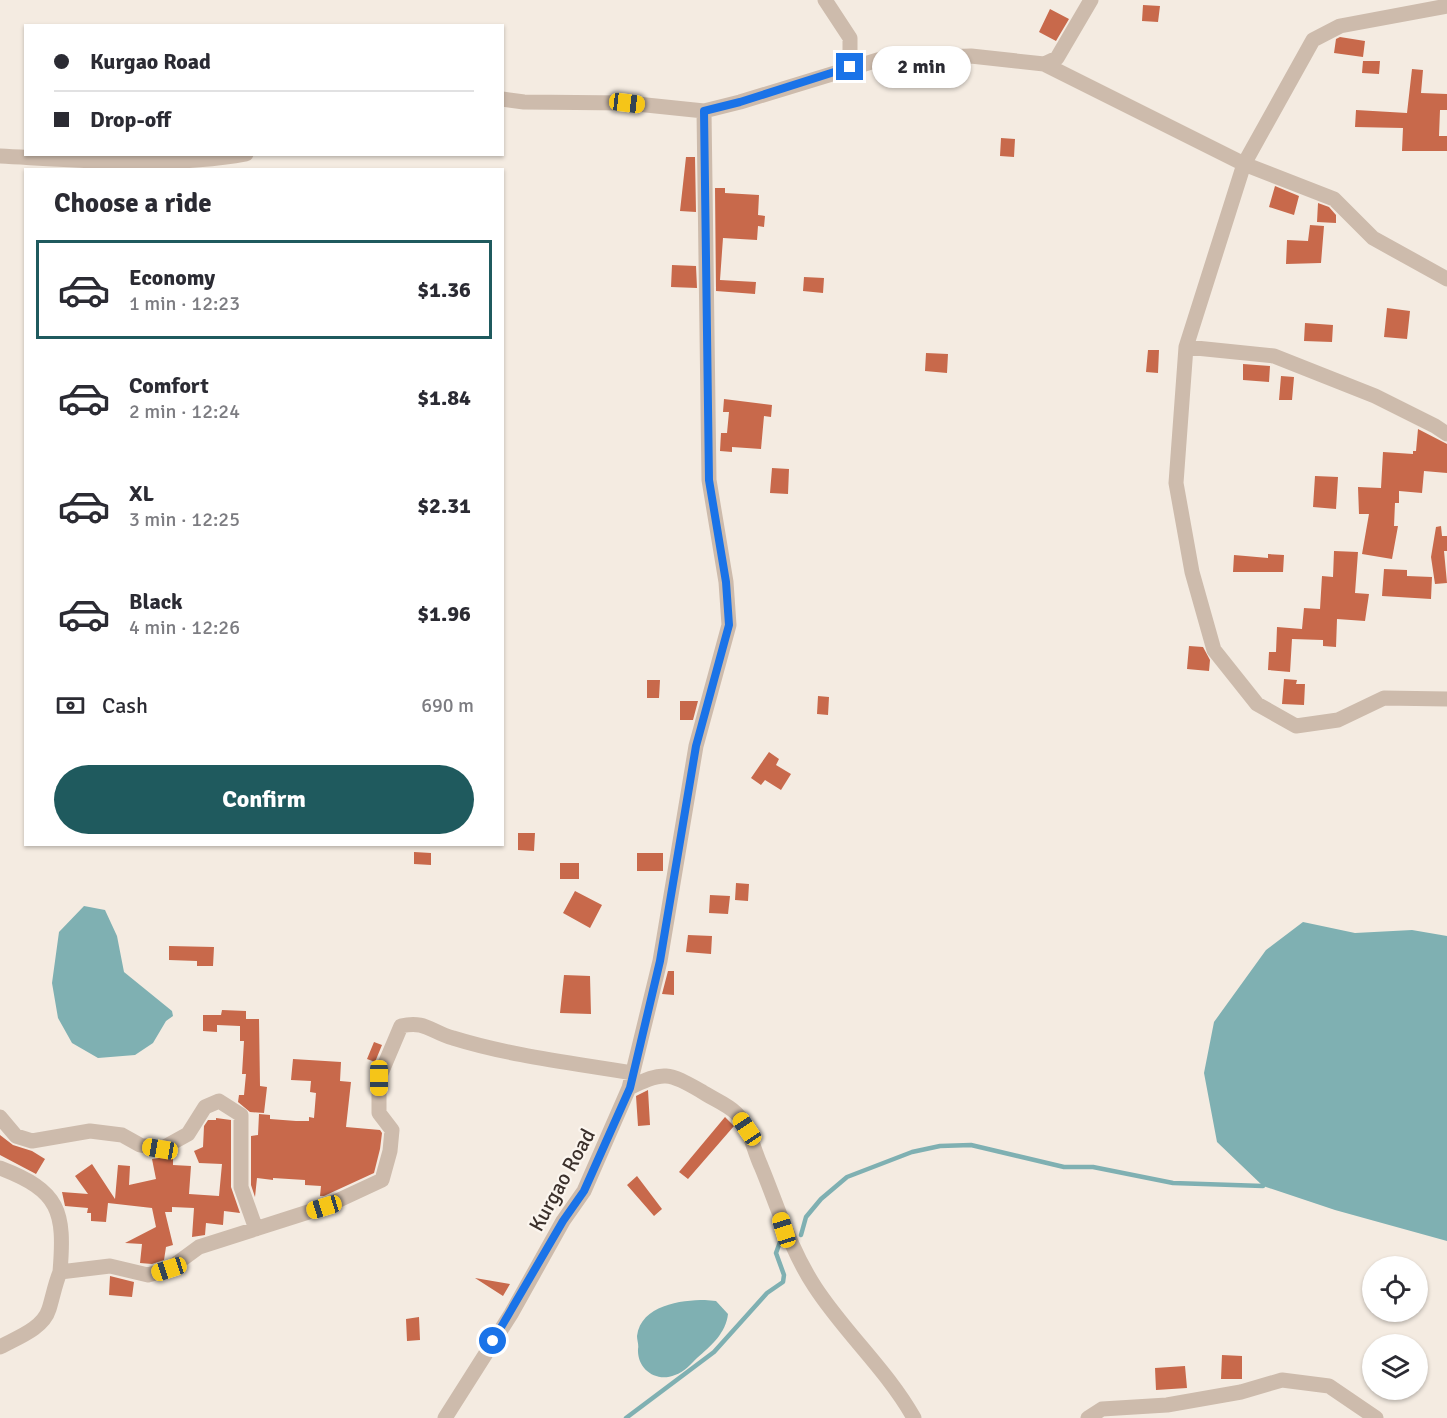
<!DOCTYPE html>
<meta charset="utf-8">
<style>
:root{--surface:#fff;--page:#f2f2f3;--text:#2b2b33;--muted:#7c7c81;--line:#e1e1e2;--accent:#1f5a5e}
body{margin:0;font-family:Signika,sans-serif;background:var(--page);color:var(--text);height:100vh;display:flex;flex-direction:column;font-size:22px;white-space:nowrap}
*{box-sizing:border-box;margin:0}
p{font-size:20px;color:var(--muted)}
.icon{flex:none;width:33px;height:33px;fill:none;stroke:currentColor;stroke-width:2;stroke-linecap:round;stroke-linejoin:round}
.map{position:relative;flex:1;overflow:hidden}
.sheet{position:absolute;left:24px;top:168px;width:480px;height:678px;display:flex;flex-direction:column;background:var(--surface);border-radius:0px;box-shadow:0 2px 4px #0004}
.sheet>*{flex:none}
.banner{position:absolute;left:24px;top:24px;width:480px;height:132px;border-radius:0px;box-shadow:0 2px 4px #0004;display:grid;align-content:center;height:132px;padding:0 30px;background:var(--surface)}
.controls{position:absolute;left:1362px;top:1256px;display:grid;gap:12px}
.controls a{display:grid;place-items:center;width:66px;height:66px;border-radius:50%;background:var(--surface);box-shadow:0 2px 4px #0004;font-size:30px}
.end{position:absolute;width:27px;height:27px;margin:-14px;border:8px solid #1a73e8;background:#fff;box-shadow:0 0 0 3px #fff}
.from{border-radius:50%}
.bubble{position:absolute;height:42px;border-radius:21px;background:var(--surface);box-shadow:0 2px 4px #0004;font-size:20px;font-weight:700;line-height:42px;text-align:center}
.car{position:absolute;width:18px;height:36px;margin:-18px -9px;border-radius:8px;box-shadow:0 0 4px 2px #0007;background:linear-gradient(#f5c518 24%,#345 0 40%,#f5c518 0 76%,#345 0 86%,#f5c518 0)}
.banner b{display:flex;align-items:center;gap:21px;height:57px;font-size:22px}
.banner b+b{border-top:2px solid var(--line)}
.banner i{width:15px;height:15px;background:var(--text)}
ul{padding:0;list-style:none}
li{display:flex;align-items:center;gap:18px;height:99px;margin:0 12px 9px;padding:0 18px;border:3px solid transparent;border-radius:0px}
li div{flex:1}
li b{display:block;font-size:22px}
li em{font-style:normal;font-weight:700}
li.on{border-color:var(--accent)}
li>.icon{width:54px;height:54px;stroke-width:1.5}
h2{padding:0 30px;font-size:27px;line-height:72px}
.pay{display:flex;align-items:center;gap:15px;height:66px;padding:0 30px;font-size:22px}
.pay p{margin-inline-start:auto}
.primary-button{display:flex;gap:12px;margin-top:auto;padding:12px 30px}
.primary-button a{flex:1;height:69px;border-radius:36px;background:var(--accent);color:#fff;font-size:24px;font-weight:700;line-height:69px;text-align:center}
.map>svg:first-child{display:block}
.water{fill:#7fb0b2}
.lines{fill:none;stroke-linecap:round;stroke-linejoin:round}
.stream{stroke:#7fb0b2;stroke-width:4.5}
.building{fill:#c8694b}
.minor{stroke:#cdbbac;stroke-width:15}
.route{stroke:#1a73e8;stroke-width:8}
.labels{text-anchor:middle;stroke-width:4.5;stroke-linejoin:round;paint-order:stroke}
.street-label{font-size:21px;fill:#3b302b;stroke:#fbf5ee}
</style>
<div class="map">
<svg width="1447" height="1418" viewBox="0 0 1447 1418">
<rect width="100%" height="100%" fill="#f4ebe1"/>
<path class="water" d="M84 906 105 910 117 936 124 972 172 1011 173 1016 166 1021 153 1043 135 1055 98 1058 72 1043 58 1018 52 983 59 932Z
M1303 922 1355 933 1412 930 1447 936V1241L1335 1210 1263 1186 1217 1142 1204 1073 1214 1022 1266 950Z
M705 1300 716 1301 728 1314C726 1333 711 1346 697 1358 691 1364 684 1372 675 1375 656 1383 637 1369 638 1349 639 1345 637 1340 637 1336 641 1305 681 1300 705 1300Z"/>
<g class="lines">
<path class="stream" d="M801 1235 806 1217 821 1199 847 1177 912 1152 940 1146 971 1145 1064 1167H1093L1173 1183 1263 1186
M626 1418 714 1352 767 1293 783 1282 784 1275 776 1253 780 1242"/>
</g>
<path class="building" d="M1143 5 1160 6 1158 22 1142 21Z
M1050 9 1069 19 1056 41 1039 32Z
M1340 37 1365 41 1363 57 1334 53 1336 39Z
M1363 61H1380L1379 74 1362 73Z
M1412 69 1423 70 1421 93 1447 94V110H1440L1439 136H1447V151H1402L1403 128 1355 127 1356 110 1407 113Z
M1001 138 1015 139 1014 157 1000 156Z
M686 157H695L696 212 680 211Z
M1275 186 1299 196 1294 215 1269 207Z
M715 188H725V193L759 195 758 215 765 216 764 227 758 226 757 240 723 238 720 280 756 282 755 294 716 291Z
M1318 203 1329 207 1336 215V223L1317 222Z
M1310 225 1324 226 1321 263 1286 264 1287 240 1308 241Z
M672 265 696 266 697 288 671 287Z
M804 277 824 278 823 293 803 291Z
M1387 308 1410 311 1407 339 1384 337Z
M1305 323 1333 325 1332 342 1304 341Z
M1148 350H1159L1158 373 1146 372Z
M926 353 948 354 947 373 925 371Z
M1243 364 1270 366 1269 382 1243 380Z
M1281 376 1294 377 1292 400H1279Z
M724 399 772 405 771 417 764 416 761 449 732 447V452L720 451 721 433H727L729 412H723Z
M1418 429 1447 444V473L1424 471 1422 493 1399 491V503H1395L1394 526H1398L1392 559 1362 554 1369 514H1359L1358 487 1381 488 1383 452 1413 454V451H1416Z
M772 468 789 469 788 494 770 493Z
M1315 476 1338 477 1336 509 1313 507Z
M1441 526 1442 536H1447V551H1444L1447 583 1435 584 1431 557 1436 527Z
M1334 551 1358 552 1355 593 1369 594 1365 621 1337 619 1336 647 1323 646V640L1292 639 1290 672 1268 670 1269 652H1276L1277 627 1302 629 1304 608 1320 609 1322 576 1333 577Z
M1268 554 1284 555 1283 572H1233L1234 555 1268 558Z
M1384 569 1407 570V576L1432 577 1431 599 1382 596Z
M1189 646 1203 647 1210 660 1209 671 1187 669Z
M1284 679 1297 680 1296 684H1305L1304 705 1282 704Z
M647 680H660L659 698H647Z
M818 696 829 697 828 715 817 714Z
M680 701H698L693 720H680Z
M769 752 779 759 776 765 791 774 781 790 765 780 761 785 751 778Z
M518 833H535L534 851 518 850Z
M414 852 431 853V865L414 864Z
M637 853H663V871H637Z
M560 863H579V879H560Z
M736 883 749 884 748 901 735 900Z
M575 891 602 905 590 928 563 913Z
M710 895 730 896 728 914 709 913Z
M688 935 712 936 711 954 686 952Z
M169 946 214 947 213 966H197V961L169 960Z
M668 971H674V995L662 994Z
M564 975 590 976 591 1014 560 1013Z
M222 1010 246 1011V1019H259L260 1086 267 1087 264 1113 250 1112 238 1102 239 1095H244L246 1074H242L244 1041H240V1026L217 1025V1032L203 1031V1015H221Z
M374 1042 382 1045 375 1062 367 1059Z
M293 1059 341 1062 340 1081 351 1082 346 1127 380 1130 382 1133 380 1149 374 1173 324 1196H320L321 1186 305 1185V1180L273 1178V1180L257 1178 255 1197 251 1185V1136L258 1135 259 1114 270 1115V1119L296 1121H309V1117L314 1118 316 1093 310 1092 311 1081 291 1080Z
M648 1090 650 1125 638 1126 636 1096Z
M725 1117 734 1126 688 1179 679 1172Z
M216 1118 231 1120V1187L240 1213 224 1211 223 1225 206 1223 205 1235 192 1237 194 1208 172 1207V1212H165L173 1245 166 1247 164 1260 152 1264 140 1263 142 1244 125 1243 156 1227 152 1208 108 1203 106 1222 91 1221V1213H87L88 1208 65 1206 62 1192 88 1194 75 1176 92 1164 115 1199 118 1165 130 1166 129 1185 156 1179 152 1159 173 1156V1165L191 1166 189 1194 219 1196 222 1164 199 1163 194 1151 203 1147 204 1126 208 1120H216Z
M0 1135 13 1145 32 1151 45 1159 36 1174 0 1155Z
M637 1176 662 1209 654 1216 627 1185Z
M110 1276 134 1282 132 1297 109 1295Z
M475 1278 510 1284 503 1296Z
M419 1317 420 1340 407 1341 406 1319Z
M1222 1355 1242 1356V1379H1221Z
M1185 1366 1187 1388 1156 1390 1155 1368Z"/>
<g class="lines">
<path class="minor" d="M825 0 850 38V67
M1447 6 1340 26 1313 40 1244 164 1186 347 1176 483 1192 572 1214 650 1257 704 1296 726 1338 720 1384 698 1447 699
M1044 64 1244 164 1334 199 1373 238 1447 279
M502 99 524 102 627 103 704 111 740 102 881 59 971 56 1044 64 1057 58 1091 0
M0 156C77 160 171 168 246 154
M1186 347 1274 356 1375 396 1435 426 1447 434
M629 1088 660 961 696 746 729 625 726 582 709 480 704 111
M0 1117 16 1136 32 1141 90 1131 122 1135 140 1145 161 1149 188 1134 205 1107 219 1101 241 1115V1187L256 1229
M0 1168C60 1191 65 1211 60 1272
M0 1347C16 1338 43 1329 49 1309 53 1296 55 1284 60 1272L110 1266 148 1275 169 1269 199 1247 324 1207 382 1180 390 1151 392 1130 379 1113V1078L401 1026C425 1020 431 1032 453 1038 511 1056 573 1063 632 1073
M445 1418 511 1314 563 1221 584 1191 629 1088C664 1070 669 1073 701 1091 711 1098 727 1104 736 1113 750 1127 753 1149 761 1166 778 1207 790 1249 815 1287 845 1333 887 1370 914 1418
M1088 1418 1102 1409 1167 1405 1241 1392 1282 1380 1329 1386 1376 1418"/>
</g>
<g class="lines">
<path class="route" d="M493 1341 563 1221 584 1191 630 1088 660 961 696 746 729 625 726 582 709 480 704 111 740 102 850 67"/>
</g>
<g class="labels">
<g class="street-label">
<text transform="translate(562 1180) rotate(-61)" y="7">Kurgao Road</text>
</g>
</g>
</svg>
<div class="controls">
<a><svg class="icon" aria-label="locate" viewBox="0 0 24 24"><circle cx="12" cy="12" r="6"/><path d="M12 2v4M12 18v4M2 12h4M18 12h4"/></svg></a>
<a><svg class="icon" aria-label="layers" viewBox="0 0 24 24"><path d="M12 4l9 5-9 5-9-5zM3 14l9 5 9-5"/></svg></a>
</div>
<i class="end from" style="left:493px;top:1341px"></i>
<i class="end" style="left:850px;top:67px"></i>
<div class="bubble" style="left:872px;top:46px;width:99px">2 min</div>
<i class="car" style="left:627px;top:103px;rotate:97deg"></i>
<i class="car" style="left:379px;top:1078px;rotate:180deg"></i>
<i class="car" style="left:747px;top:1129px;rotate:326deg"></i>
<i class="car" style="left:160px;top:1149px;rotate:280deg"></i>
<i class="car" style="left:324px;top:1207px;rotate:253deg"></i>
<i class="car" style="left:784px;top:1230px;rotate:343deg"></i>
<i class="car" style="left:169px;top:1269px;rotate:252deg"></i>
<div class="banner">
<b><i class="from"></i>Kurgao Road</b>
<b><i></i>Drop-off</b>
</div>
<section class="sheet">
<h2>Choose a ride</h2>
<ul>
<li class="on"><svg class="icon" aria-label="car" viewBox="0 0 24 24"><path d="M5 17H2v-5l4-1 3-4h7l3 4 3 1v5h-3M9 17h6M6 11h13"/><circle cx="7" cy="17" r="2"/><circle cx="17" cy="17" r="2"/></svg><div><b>Economy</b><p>1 min · 12:23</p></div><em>$1.36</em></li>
<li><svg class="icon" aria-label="car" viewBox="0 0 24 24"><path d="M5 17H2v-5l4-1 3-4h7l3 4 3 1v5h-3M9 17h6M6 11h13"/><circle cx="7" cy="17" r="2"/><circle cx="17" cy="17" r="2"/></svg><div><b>Comfort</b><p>2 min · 12:24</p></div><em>$1.84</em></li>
<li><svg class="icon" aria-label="car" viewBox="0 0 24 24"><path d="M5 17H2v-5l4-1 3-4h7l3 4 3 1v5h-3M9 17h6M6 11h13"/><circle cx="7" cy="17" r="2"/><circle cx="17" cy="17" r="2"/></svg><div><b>XL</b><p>3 min · 12:25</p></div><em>$2.31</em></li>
<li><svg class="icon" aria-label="car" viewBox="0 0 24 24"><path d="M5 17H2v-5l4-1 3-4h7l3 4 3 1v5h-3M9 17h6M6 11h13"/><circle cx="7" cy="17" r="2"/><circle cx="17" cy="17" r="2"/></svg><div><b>Black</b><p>4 min · 12:26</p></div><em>$1.96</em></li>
</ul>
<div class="pay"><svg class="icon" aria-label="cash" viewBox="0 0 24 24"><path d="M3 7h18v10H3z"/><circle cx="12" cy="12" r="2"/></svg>Cash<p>690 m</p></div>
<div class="primary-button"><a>Confirm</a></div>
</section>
</div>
